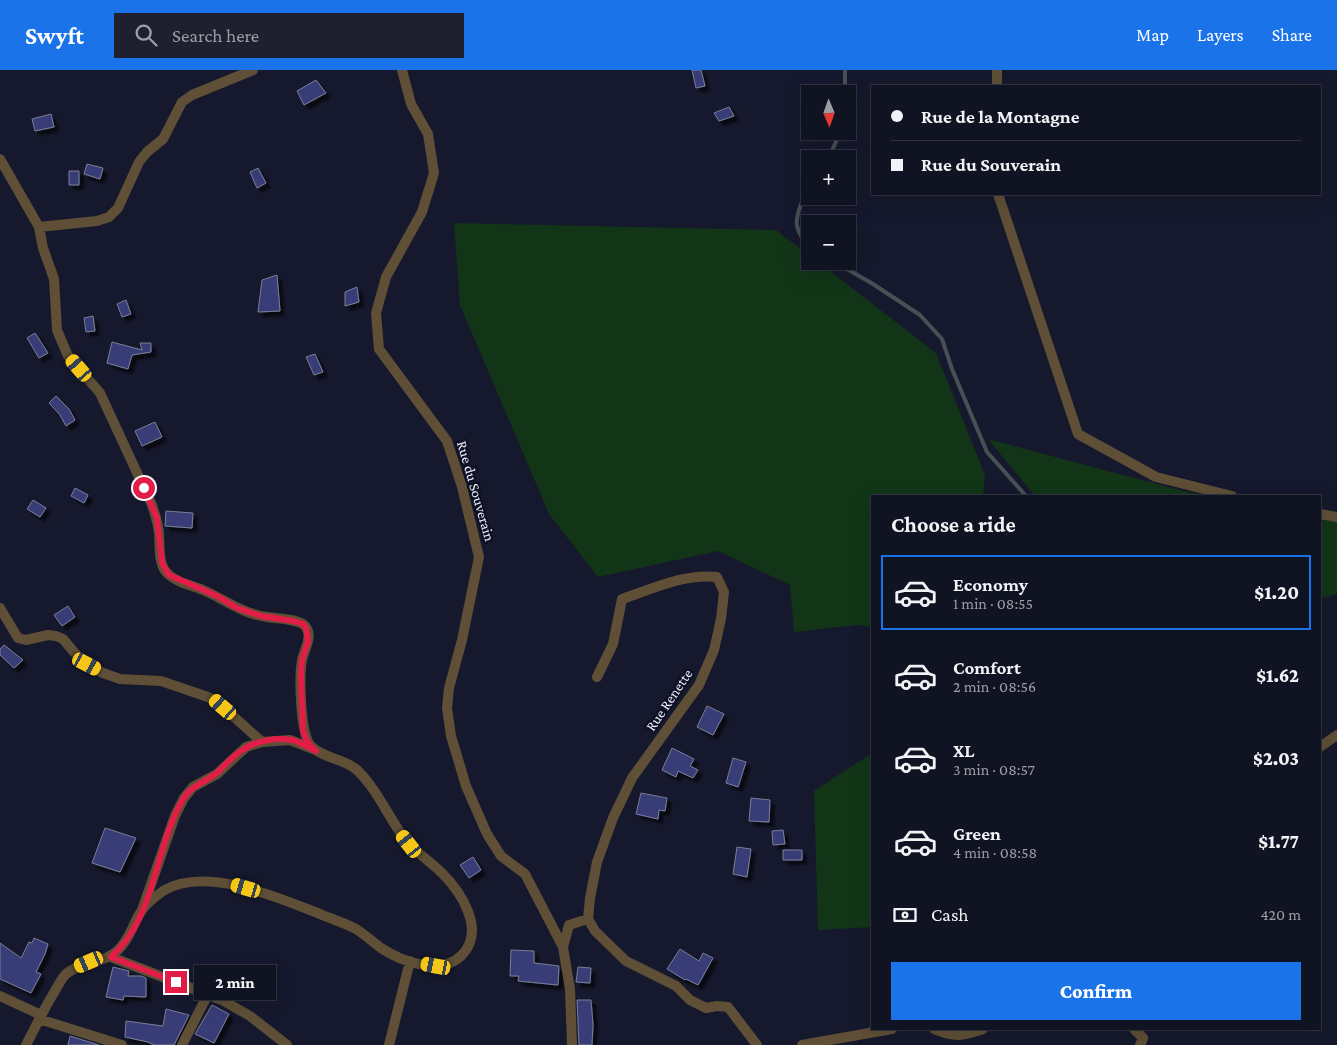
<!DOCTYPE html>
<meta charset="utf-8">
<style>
:root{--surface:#101322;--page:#1e202f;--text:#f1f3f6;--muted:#9c9ea5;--line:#303240;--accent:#1a73e8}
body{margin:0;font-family:"Crimson Pro",serif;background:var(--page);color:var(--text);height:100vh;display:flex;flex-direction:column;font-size:19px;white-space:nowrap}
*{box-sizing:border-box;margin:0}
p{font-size:16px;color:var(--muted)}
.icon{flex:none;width:28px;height:28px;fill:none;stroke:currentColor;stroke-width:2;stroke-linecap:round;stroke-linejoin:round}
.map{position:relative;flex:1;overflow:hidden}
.drawer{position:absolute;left:871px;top:425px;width:450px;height:535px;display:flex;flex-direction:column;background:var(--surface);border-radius:0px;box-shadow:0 5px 20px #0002,0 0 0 1px var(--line)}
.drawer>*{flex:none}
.hud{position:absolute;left:871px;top:15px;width:450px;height:110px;border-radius:0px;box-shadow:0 5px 20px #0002,0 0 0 1px var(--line);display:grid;align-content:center;height:110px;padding:0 20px;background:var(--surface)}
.needle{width:32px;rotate:178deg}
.controls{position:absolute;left:801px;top:15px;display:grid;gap:10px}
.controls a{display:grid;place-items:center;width:55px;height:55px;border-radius:0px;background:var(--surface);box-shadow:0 5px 20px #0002,0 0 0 1px var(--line);font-size:25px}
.end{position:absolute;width:22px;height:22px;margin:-11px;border:6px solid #e11d48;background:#fff;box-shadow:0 0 0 2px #fff}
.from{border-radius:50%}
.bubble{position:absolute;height:35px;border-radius:0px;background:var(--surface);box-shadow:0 5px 20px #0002,0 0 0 1px var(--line);font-size:16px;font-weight:800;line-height:35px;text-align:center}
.car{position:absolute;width:15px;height:30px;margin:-15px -8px;border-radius:6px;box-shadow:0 0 4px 1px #0007;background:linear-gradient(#f5c518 24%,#345 0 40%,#f5c518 0 76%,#345 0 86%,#f5c518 0)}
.hud b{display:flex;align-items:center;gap:18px;height:48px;font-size:19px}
.hud b+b{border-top:1px solid var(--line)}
.hud i{width:12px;height:12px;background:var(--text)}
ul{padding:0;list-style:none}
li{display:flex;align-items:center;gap:15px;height:75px;margin:0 10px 8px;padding:0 10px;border:2px solid transparent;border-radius:0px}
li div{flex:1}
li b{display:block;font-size:19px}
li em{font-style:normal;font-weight:800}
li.active{border-color:var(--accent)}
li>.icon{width:45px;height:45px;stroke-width:1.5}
h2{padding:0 20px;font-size:22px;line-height:60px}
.pay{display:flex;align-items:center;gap:12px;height:55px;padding:0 20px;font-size:19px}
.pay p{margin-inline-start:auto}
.cta{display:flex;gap:10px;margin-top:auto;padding:10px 20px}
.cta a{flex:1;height:58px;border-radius:0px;background:var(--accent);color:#fff;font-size:20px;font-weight:800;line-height:58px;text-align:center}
header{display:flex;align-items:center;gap:30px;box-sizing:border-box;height:70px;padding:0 25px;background:var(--accent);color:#fff}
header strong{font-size:24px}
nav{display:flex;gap:28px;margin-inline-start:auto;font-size:18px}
.search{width:350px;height:45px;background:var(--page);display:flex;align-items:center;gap:12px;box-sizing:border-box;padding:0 18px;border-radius:0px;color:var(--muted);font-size:19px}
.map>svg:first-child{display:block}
.green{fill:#123517}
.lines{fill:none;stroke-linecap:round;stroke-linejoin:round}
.stream{stroke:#485055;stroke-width:4}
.building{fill:#373e77;stroke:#797e96;filter:url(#shadow)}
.minor{stroke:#5e4f36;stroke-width:10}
.route{stroke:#e11d48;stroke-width:6}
.labels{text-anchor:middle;stroke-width:4.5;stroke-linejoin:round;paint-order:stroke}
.street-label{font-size:15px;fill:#e8ebf9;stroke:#0e1023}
</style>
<header>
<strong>Swyft</strong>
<div class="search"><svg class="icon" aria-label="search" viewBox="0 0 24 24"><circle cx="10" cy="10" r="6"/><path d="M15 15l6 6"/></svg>Search here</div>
<nav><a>Map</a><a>Layers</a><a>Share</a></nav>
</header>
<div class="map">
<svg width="1337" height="975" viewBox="0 0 1337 975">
<defs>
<filter id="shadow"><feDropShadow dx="4.5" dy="4.5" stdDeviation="1" flood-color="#0009"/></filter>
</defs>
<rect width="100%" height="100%" fill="#16192d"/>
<path class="green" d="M454 153 776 160 810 186V191H817L936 283 985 405 983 426H872V557L857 555 794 562 790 515 718 481 598 507 549 444 460 235Z
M988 369 1187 422 1211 426H1035Z
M1320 445 1337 448V524L1324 527 1320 532Z
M872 683V857L818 860 814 721Z"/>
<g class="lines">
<path class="stream" d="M845 24V0
M828 89 841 61
M810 116C804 124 795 147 797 156 799 165 804 171 810 176
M833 191 873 214 920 245 942 269 952 299 987 382 1026 426"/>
</g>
<path class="building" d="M692 0H701L705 16 696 18Z
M316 10 326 23 304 35 297 21Z
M729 37 734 46 719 51 714 43Z
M51 44 54 57 35 61 32 49Z
M87 94 103 98 100 109 84 104Z
M258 98 266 113 257 118 250 102Z
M69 101H79V115H69Z
M277 205 280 241 258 242 262 210Z
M357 217 359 232 345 236V222Z
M126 230 131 244 122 247 117 234Z
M93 246 95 261 86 262 84 248Z
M35 263 48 283 39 288 27 268Z
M112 272 142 280 140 273H151V282L132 285 128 299 107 293Z
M315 284 323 302 314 305 306 287Z
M56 326 69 339 75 350 66 356 60 345 49 333Z
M155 352 162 367 142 376 135 361Z
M75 418 88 425 84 433 71 426Z
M33 430 46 438 40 447 27 439Z
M166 441 193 443 192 458 165 456Z
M68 536 75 547 62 556 54 545Z
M4 575 23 590 14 598 0 585V579Z
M707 636 724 644 713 665 697 657Z
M672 678 694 689 690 696 698 700 693 708 678 701 676 707 662 700Z
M733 688 746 692 738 717 726 713Z
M641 723 667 728 665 741 659 740 658 749 636 744Z
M751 728 770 730 769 752 749 751Z
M105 758 136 768 120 802 92 793Z
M783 760 785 774 773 775 772 761Z
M737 777 751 779 747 807 733 804Z
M783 780H802V790H783Z
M473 787 481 800 469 808 460 795Z
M34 868 48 874 45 884 36 902 41 904 31 923 0 909V873L21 888 29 872 32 873Z
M680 879 699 891 703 883 713 888 698 915 686 909 685 910 667 899Z
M511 880 534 881V893L559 896 558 915 518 911 519 906H510Z
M113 897 129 901 128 906H142L146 908V927L124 926 123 930 106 927Z
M578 897 591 898 590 913 576 912Z
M577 930H591L593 955 592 975H579Z
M212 935 229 944 214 973 195 964Z
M166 939 189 945 174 975H154L148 972 125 967 126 951 163 956Z
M70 966 99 975H68Z"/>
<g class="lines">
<path class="minor" d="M402 0 411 34 428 64 434 103 422 142 386 207 376 243 379 279 447 371 462 417 479 487 462 570 449 618 447 638 451 666 466 716 487 764 501 786 525 804 563 877 570 919 572 975
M997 16V0
M0 89 39 157 43 178 54 209 57 260 68 286 100 323 152 435C155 444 158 453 159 463 160 475 158 492 166 502 175 512 191 515 203 520 224 529 243 544 267 547 277 549 299 548 306 557 313 567 304 580 302 590 299 607 300 664 311 676 323 689 344 688 357 700 378 720 389 749 407 772 417 783 431 792 442 803 461 822 486 860 462 885 441 906 402 892 381 878 371 871 363 862 352 857 342 852 331 849 320 844 279 828 205 795 163 821 156 826 147 833 142 840 133 853 130 869 118 880 107 891 90 891 76 898 75 898 67 903 66 904 62 908 59 914 56 919 45 937 36 956 26 975
M998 124 1078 364 1156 407 1232 426
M39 157 97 151 109 147 118 138 139 92 147 82 163 69 182 32 192 25 253 0
M1320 444 1337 447
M0 538 18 568 26 570 48 565 56 566 63 569 73 581 87 595 103 603 120 609 161 611 205 626 215 630 262 672
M1320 677 1337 665
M143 837 175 746 184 728 193 717 217 704 246 677 262 672 290 670 313 679
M588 849 590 828 597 792 613 748 632 708 699 615 714 580 721 549 724 522 717 507C685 503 652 519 622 529L613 574 597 607
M563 877 569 855 588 849 595 861 626 891 676 916 690 930 706 938 717 936 728 937 757 975
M111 887 222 930 250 946 287 975
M0 926 41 945
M39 949 122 975
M934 959C954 968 963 966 983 959
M1134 959 1143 968 1140 975
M182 975 208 924
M389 975 410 891
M802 975 892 959"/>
</g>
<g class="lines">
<path class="route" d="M144 418 157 448 162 493 169 505 217 526 237 538 261 546 294 551 303 554 306 558 308 571 302 590 301 607 303 661 308 673 316 681C308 677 300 672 292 670 277 667 256 671 244 679 235 684 228 692 221 699 209 712 194 712 183 729 154 779 156 847 111 887L176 912"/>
</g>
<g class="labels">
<g class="street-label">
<text transform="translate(476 421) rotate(74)" y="5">Rue du Souverain</text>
<text transform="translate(669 630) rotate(-56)" y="5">Rue Renette</text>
</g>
</g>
</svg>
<div class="controls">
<a><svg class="needle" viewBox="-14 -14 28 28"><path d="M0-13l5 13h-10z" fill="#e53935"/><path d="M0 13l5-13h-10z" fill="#9c9ea5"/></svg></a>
<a>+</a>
<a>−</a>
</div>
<i class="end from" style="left:144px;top:418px"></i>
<i class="end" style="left:176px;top:912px"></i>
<div class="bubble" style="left:194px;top:895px;width:82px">2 min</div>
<i class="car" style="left:79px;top:298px;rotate:319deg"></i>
<i class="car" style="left:87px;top:594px;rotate:118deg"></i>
<i class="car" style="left:223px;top:637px;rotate:311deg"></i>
<i class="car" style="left:409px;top:774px;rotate:322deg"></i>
<i class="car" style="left:246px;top:818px;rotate:286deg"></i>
<i class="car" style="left:89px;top:892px;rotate:247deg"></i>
<i class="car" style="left:436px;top:896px;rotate:281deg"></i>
<div class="hud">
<b><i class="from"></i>Rue de la Montagne</b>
<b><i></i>Rue du Souverain</b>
</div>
<section class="drawer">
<h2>Choose a ride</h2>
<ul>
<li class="active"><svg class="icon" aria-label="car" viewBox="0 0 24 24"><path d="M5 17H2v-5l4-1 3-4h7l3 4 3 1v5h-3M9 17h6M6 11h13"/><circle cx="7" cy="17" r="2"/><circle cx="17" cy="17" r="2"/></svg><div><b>Economy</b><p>1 min · 08:55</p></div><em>$1.20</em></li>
<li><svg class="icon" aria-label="car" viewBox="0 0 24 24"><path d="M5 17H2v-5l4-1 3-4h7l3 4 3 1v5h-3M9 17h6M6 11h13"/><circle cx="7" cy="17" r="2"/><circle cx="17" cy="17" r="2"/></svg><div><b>Comfort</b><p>2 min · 08:56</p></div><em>$1.62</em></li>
<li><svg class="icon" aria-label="car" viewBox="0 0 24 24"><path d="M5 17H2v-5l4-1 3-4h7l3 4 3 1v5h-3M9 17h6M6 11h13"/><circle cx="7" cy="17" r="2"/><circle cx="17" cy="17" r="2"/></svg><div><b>XL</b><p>3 min · 08:57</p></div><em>$2.03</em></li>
<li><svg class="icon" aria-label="car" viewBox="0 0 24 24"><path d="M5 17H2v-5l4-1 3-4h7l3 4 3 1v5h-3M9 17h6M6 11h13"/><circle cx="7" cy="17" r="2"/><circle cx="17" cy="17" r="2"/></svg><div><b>Green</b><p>4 min · 08:58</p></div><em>$1.77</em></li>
</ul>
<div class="pay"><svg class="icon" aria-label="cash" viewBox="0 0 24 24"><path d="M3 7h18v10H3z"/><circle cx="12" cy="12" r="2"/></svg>Cash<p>420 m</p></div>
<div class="cta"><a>Confirm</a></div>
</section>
</div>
